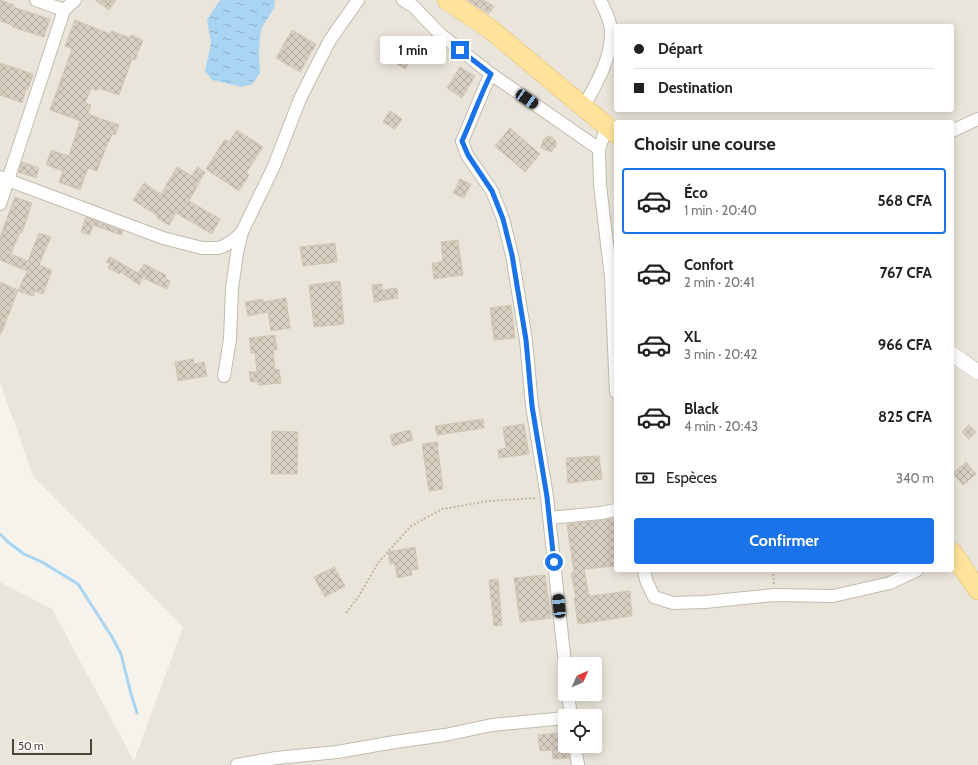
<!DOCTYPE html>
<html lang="fr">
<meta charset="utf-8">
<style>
:root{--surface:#fff;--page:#f2f2f2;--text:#202124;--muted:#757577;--line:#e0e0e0;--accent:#1a73e8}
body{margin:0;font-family:Cabin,sans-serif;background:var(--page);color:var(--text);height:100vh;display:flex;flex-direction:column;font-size:15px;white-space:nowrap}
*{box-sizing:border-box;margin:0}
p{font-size:13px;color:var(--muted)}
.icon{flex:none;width:22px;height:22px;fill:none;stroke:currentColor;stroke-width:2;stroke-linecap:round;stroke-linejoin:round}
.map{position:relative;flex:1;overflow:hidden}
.sheet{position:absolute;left:614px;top:120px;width:340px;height:452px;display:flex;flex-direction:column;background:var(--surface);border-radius:4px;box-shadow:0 2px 10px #0003}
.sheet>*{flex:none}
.banner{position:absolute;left:614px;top:24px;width:340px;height:88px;border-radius:4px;box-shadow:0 2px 10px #0003;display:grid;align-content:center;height:88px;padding:0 20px;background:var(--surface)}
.needle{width:26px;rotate:45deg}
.controls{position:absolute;left:558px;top:657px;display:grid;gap:8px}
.controls a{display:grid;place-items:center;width:44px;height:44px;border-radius:4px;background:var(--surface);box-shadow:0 2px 10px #0003;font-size:20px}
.scale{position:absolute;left:12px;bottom:10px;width:80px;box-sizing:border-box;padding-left:4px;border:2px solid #4b4439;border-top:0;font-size:11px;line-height:14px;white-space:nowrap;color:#4b4439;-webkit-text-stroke:3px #fff;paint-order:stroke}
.end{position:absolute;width:18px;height:18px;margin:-9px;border:5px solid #1a73e8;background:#fff;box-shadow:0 0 0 2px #fff}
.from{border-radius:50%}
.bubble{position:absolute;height:28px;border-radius:4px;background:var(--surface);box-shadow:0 2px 10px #0003;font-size:13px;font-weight:800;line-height:28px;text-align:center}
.car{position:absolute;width:12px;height:24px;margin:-12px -6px;border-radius:5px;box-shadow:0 0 3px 1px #0007;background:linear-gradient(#222 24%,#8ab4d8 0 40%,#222 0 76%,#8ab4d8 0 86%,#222 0)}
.banner b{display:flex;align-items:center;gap:14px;height:38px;font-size:15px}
.banner b+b{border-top:1px solid var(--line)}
.banner i{width:10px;height:10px;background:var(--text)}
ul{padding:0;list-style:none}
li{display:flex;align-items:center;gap:12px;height:66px;margin:0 8px 6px;padding:0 12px;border:2px solid transparent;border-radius:4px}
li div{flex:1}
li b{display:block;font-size:15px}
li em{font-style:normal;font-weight:800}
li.on{border-color:var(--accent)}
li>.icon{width:36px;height:36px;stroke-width:1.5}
h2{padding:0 20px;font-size:18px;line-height:48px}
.pay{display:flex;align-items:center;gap:10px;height:44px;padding:0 20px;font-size:15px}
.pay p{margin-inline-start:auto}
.button{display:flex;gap:8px;margin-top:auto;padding:8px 20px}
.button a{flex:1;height:46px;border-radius:4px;background:var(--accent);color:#fff;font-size:16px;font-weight:800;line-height:46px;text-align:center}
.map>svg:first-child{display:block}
.residential{fill:#eae5da;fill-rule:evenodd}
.water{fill:url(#water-ripples)}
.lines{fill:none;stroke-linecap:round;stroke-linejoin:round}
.stream{stroke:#a9d4f2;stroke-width:3}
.building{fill:url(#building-cross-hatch);stroke:#d3c7b4}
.minor-casing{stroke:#c2bbae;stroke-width:14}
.tertiary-casing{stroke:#c2bbae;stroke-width:16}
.primary-casing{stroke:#e6c16a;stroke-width:20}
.path{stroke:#c4b79f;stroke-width:2;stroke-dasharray:2 2;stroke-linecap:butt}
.minor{stroke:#fff;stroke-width:12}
.tertiary{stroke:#fff;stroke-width:15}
.primary{stroke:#ffe39c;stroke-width:19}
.route{stroke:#1a73e8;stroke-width:5}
</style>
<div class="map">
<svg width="978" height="765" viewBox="0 0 978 765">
<defs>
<pattern id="water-ripples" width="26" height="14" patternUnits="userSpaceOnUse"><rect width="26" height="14" fill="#a9d4f2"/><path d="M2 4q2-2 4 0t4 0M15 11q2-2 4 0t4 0" fill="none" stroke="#8caec5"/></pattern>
<pattern id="building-cross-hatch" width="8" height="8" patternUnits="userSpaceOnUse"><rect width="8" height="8" fill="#d8cfc1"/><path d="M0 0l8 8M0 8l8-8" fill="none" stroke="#b1aa9e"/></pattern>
</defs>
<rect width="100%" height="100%" fill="#f6f3ec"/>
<path class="residential" d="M0 0H978V765H0V582L52 609 134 761 183 627 33 476 0 382ZM616 26H952V110H616ZM616 122H952V570H616ZM565 664H595V694H565ZM565 716H595V746H565Z"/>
<path class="water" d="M220 0H275L274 8 261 29 259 50 260 73 252 84 242 87 212 80 205 71 211 43 207 20Z"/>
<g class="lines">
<path class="stream" d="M0 534 8 542 24 554 42 562 78 584 112 637 121 654 131 694 137 713"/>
</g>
<path class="building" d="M0 0 14 5 13 7 50 19 44 37 12 27 13 25 0 21Z
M95 0H116L109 10Z
M467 0H484L494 6 489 14Z
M75 20 110 34 112 31 130 38 131 35 143 40 135 60 132 59 119 95 98 88 97 91 91 88 85 103 91 105 88 114 119 125 115 135 112 134 109 142H108L97 171 88 168 80 190 59 182 63 171 46 165 51 150 69 156 80 121 50 110 72 49 65 46Z
M292 30 316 44 300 72 276 58Z
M395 39 416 51 405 69 385 57Z
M0 63 33 74 28 90 26 89 22 103 0 95Z
M460 67 475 76 462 98 447 88Z
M390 111 402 119 395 129 383 122Z
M510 128 540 154 525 172 495 146Z
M237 130 263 147 246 173 249 175 239 191 206 169 225 139 229 142Z
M547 136 552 137 556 141V146L551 152 541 148 543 140Z
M22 162 39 168 36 178 18 172Z
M177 167 192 176 197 167 205 172 189 201 220 219 212 234 176 213 169 225 157 218 158 216 133 200 144 183 161 194Z
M460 179 471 184 464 198 453 193Z
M15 197 32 203 22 233 20 232 11 254 28 261 39 233 51 237 39 265 52 270 43 294 35 291 33 296 18 291 27 271 0 260V237Z
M86 217 123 231 121 235 93 225 90 235 81 232Z
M458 240 463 275 434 279 432 263 443 262 441 242Z
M335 243 337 262 303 266 300 247Z
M110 257 138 273 144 264 166 275 165 278 170 281 167 289 143 278 139 285 121 272 119 274 108 268 110 265 106 262Z
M340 281 344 324 314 327 309 285Z
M0 282 18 290 1 334H0Z
M382 284V290L397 288 398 298 374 302 372 285Z
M286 298 290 328 271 331 268 312 248 316 245 302 263 299V302Z
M511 305 515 338 494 340 490 308Z
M275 335 277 350H273L275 370 279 369 281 383 258 385V382H251L249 372H257L255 353H251L249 338Z
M193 359 194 364 204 362 207 376 178 381 175 362Z
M483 419 484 428 437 435 435 426Z
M524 424 529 454 499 458 498 450 506 448 503 427Z
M969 425 976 432 969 439 962 432Z
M410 430 413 440 393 446 390 435Z
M272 431 298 432 297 474H271Z
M437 442 443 489 429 491 422 444Z
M599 456 602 479 568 483 566 458Z
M966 462 976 474 963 485 953 473Z
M616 518V566L584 569 589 596 630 591 632 616 578 624 574 598H576L571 573H574L567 524 602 520Z
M415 547 418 569 411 570 412 575 397 578 395 564H390L388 552Z
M334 567 345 586 325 597 314 577Z
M545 575 551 618 520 622 514 578Z
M498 579 502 625 494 626 489 580Z
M560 733V735H565V746H568L569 758 553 759 552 750 540 751 538 735Z"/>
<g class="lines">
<g class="minor-casing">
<path id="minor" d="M36 0 64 10 75 0
M403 0 413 6 440 34 491 74 599 149
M491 74C480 96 472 119 462 141L467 155 492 191 503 219 512 255 526 340 532 406 547 497 565 664
M584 106C596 84 612 58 611 32 611 21 605 10 600 0
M607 126 599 149 600 185 611 277 616 392
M952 131 978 119
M0 177 163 238 202 248H218L224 246 235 239 242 232
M0 204 64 10
M224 376 230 339 232 289 237 253 242 232 274 166 300 99 313 73 330 40 358 0
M549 518 601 513 616 510
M644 570 646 580 654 597 673 603 705 602 774 595 833 596 890 583 917 570
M568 694 571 716
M575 746 578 765
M237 765 276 758 337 752 395 742 445 735 492 725 565 718"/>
</g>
<g class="tertiary-casing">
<path id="tertiary" d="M952 354 978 372"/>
</g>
<g class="primary-casing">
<path id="primary" d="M447 0 489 28 616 134
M952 552 978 590"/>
</g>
<path class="path" d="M773 570 774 585
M346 613 359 596 378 563 411 526 442 509 489 501 536 498"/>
<use href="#minor" class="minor"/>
<use href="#tertiary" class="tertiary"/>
<use href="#primary" class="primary"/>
</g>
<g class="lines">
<path class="route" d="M460 50 491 74C480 96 472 119 462 141L468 155 492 191 503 219 512 255 526 340 532 406 547 497 554 562"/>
</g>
</svg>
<div class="controls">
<a><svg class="needle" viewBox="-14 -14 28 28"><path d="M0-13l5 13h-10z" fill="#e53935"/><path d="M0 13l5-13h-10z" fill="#757577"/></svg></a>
<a><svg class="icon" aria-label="locate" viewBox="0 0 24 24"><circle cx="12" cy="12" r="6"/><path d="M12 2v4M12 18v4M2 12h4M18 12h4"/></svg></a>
</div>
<div class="scale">50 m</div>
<i class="end from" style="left:554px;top:562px"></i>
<i class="end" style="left:460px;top:50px"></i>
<div class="bubble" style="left:380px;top:36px;width:66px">1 min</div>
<i class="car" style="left:527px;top:99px;rotate:124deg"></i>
<i class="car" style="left:559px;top:606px;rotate:354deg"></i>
<div class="banner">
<b><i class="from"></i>Départ</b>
<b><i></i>Destination</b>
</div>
<section class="sheet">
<h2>Choisir une course</h2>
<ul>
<li class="on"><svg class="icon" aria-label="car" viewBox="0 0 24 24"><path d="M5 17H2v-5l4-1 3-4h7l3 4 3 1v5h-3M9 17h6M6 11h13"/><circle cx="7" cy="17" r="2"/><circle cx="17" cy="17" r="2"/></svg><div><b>Éco</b><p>1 min · 20:40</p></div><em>568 CFA</em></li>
<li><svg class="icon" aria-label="car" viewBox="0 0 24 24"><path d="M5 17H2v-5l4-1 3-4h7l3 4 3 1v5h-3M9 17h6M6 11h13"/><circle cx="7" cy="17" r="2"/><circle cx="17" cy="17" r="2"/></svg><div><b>Confort</b><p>2 min · 20:41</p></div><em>767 CFA</em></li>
<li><svg class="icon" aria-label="car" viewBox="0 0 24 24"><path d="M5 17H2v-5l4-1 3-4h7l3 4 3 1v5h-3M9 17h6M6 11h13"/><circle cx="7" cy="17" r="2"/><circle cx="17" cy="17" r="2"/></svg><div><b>XL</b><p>3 min · 20:42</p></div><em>966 CFA</em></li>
<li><svg class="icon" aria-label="car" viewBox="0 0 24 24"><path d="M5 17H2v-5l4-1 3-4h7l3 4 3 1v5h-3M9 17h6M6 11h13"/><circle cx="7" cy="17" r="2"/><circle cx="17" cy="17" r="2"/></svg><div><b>Black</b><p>4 min · 20:43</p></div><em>825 CFA</em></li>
</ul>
<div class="pay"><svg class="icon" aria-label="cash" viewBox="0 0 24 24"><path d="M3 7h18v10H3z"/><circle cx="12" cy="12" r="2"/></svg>Espèces<p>340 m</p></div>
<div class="button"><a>Confirmer</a></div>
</section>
</div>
